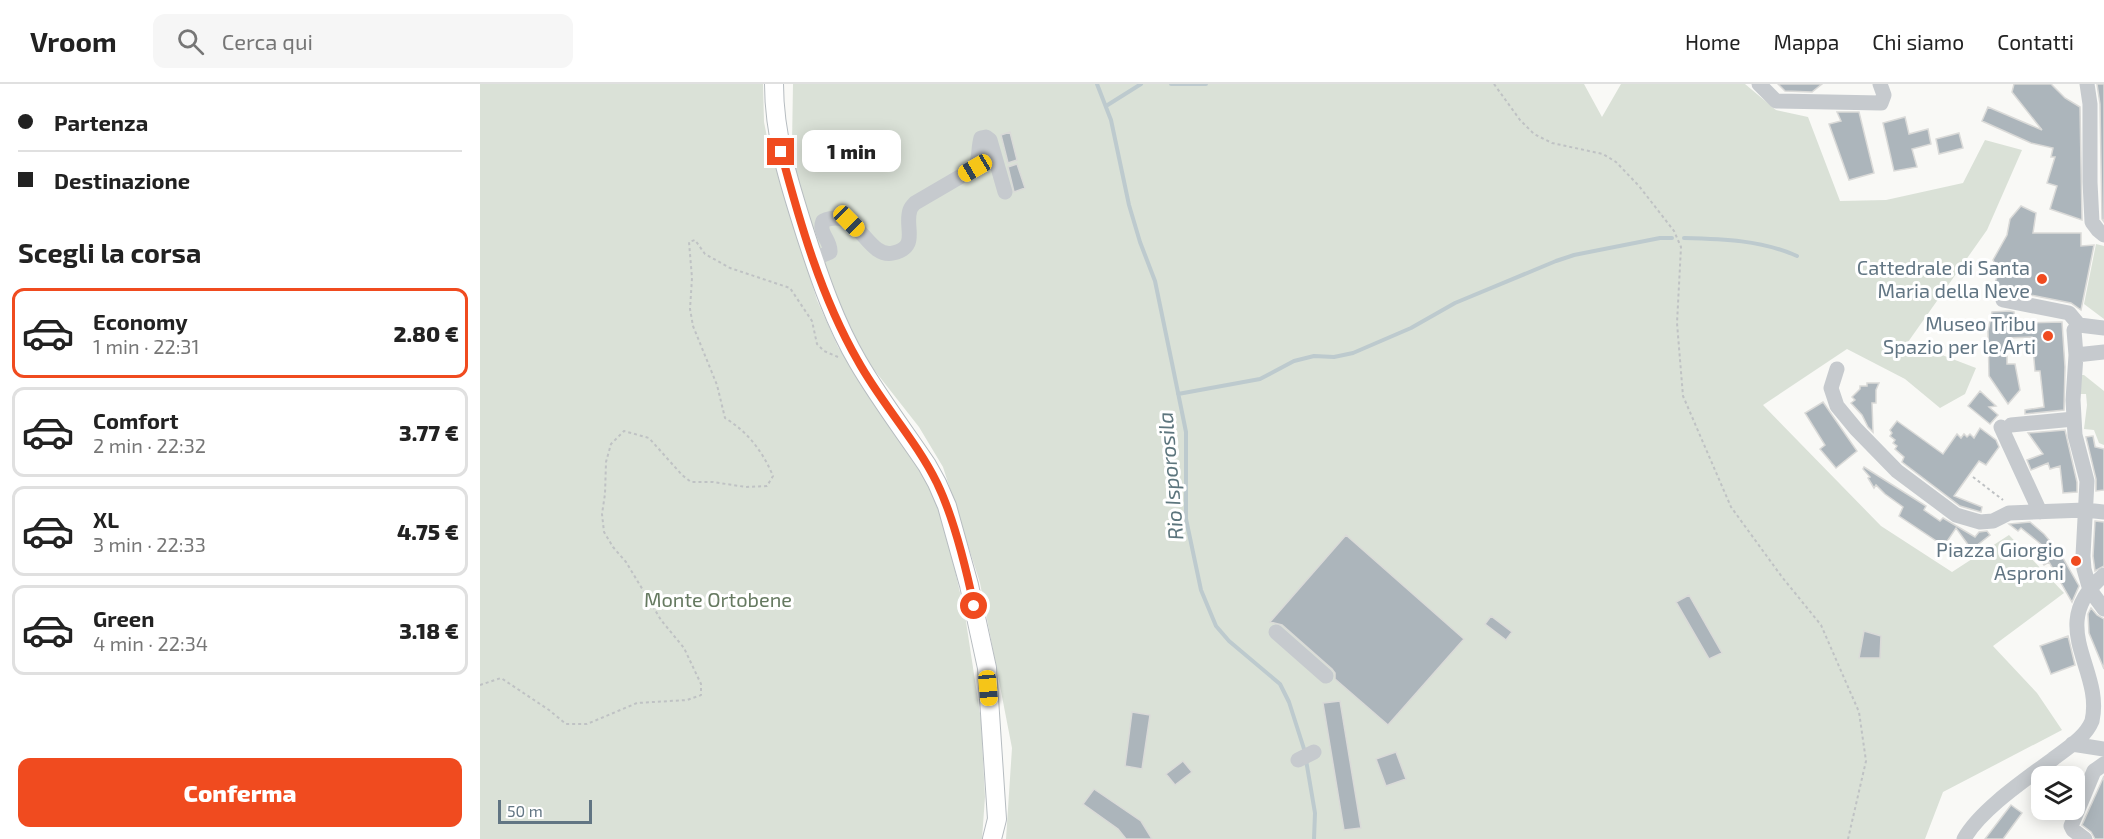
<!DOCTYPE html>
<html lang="it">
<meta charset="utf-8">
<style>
:root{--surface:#fff;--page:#f6f6f6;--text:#222;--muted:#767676;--line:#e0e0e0;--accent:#f04b1f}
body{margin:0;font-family:"Exo 2",sans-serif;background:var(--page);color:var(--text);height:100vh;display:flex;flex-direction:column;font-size:22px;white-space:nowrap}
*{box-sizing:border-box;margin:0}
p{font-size:20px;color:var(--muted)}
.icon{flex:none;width:33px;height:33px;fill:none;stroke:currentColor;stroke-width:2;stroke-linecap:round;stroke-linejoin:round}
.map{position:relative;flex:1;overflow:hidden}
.panel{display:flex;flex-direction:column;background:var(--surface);width:480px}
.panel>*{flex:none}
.top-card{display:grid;align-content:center;height:132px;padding:0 18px;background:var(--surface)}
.fabs{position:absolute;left:1551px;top:682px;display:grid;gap:12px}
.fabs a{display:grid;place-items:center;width:54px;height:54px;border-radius:12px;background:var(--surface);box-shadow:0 3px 15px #0003;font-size:30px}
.scale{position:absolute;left:18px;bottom:15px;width:94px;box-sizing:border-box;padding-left:6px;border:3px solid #617583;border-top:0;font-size:16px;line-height:21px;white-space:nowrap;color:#617583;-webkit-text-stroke:4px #fff;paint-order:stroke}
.end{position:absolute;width:27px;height:27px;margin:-14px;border:8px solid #f04b1f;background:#fff;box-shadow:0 0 0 3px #fff}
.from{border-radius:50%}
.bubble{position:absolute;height:42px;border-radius:12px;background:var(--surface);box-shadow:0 3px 15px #0003;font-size:20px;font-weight:800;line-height:42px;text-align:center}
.car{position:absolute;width:18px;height:36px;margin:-18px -9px;border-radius:8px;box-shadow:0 0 4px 2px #0007;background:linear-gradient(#f5c518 24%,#345 0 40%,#f5c518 0 76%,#345 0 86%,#f5c518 0)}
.top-card b{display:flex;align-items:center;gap:21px;height:57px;font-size:22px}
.top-card b+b{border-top:2px solid var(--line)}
.top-card i{width:15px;height:15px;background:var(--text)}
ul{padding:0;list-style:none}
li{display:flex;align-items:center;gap:18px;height:90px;margin:0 12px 9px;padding:0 6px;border:3px solid var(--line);border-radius:12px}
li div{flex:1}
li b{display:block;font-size:22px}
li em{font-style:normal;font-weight:800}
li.active{border-color:var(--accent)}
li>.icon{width:54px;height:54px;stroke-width:1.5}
h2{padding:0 18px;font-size:27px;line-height:72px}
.cta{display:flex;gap:12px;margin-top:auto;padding:12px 18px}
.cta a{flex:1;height:69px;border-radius:12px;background:var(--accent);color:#fff;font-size:24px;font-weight:800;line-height:69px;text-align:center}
header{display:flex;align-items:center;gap:36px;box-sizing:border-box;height:84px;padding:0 30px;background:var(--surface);border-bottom:2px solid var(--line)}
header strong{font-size:28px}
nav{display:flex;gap:33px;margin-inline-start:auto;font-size:21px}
.search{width:420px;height:54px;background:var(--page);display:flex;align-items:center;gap:15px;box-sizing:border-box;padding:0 21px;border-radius:12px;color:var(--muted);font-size:22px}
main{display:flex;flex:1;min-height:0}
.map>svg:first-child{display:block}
.green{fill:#dae1d7}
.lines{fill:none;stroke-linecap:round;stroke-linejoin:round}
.stream{stroke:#bdcace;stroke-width:4}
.building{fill:#acb5bb;stroke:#dadad8;stroke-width:1.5}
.major-casing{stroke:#b6bcc0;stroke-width:20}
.path{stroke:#bfc2c4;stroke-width:2;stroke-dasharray:3 3;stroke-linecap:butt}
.minor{stroke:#c6cace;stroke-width:15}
.major{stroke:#fff;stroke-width:18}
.route{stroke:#f04b1f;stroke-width:8}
.poi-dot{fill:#f04b1f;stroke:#fff;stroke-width:2}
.labels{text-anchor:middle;stroke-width:6;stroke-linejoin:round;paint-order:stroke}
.poi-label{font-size:20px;fill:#617583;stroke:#fff;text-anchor:end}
.park-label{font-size:20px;fill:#667a61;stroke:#fff}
.water-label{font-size:21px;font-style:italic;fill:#5c757d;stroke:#fff}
</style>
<header>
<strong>Vroom</strong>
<div class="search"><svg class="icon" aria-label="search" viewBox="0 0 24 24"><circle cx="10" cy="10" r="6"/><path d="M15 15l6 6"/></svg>Cerca qui</div>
<nav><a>Home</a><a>Mappa</a><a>Chi siamo</a><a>Contatti</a></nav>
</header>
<main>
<section class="panel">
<div class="top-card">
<b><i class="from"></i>Partenza</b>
<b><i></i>Destinazione</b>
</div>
<h2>Scegli la corsa</h2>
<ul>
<li class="active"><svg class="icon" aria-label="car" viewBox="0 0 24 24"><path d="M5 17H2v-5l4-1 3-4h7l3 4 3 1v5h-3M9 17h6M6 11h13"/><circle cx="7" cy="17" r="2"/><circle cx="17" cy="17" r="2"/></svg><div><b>Economy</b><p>1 min · 22:31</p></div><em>2.80 €</em></li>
<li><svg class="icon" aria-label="car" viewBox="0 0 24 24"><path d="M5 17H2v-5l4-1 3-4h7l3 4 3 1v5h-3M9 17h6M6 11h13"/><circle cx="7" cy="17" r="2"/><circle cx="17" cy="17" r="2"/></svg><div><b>Comfort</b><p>2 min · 22:32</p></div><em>3.77 €</em></li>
<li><svg class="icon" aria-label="car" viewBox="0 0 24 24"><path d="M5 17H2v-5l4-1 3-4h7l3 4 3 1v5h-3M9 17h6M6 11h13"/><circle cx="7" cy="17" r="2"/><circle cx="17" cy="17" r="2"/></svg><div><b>XL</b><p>3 min · 22:33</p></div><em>4.75 €</em></li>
<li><svg class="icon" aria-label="car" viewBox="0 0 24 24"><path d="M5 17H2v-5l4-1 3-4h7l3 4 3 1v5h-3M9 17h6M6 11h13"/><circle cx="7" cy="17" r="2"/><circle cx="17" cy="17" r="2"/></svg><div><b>Green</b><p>4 min · 22:34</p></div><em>3.18 €</em></li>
</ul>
<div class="cta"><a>Conferma</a></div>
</section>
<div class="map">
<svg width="1624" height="755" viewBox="0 0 1624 755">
<rect width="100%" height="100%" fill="#f9f9f6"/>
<path class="green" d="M0 0H283L284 38 287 53 337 216 358 263 440 385 454 413 468 455 485 531 501 636 505 713 502 755H0Z
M313 0H1104L1122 33 1141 0H1265L1296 26 1328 33 1360 117 1406 116 1483 99 1505 56 1542 66 1507 146 1428 258 1496 284 1485 310 1460 324 1425 295 1367 265 1283 321 1401 442 1472 488 1529 451 1584 509 1513 562 1557 609 1582 646 1463 708 1445 755H526L532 664 500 499 463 383 439 343 384 273 353 210 315 93 312 60Z
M1616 160 1624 162V235L1604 220Z
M1599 291H1604L1624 307V361L1619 359 1614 346 1604 345 1607 321 1606 310H1598Z"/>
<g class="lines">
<path class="stream" d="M617 0 631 36 649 121 660 158 675 197 693 284 706 348V435L721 506 736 542 749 557 800 600 809 618 825 668
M691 0H726
M626 22 661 0
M1204 154C1243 155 1281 156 1317 172
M698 310 780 295 814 277 834 272 854 273 873 269 931 244 975 219 1076 177 1094 171 1180 154H1192
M826 676 835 729 834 755"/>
</g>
<path class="building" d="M1298 0H1342L1332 8 1305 7Z
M1534 0H1571L1585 14 1600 23 1602 136 1570 125 1577 102 1567 99 1575 73H1571L1573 64 1551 59 1502 37 1508 23 1562 46 1532 8Z
M1617 0H1624V138L1622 135 1620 20Z
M1357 28H1379L1394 89 1369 96 1349 40 1361 37Z
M1425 33 1429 50 1448 45 1451 60 1432 65 1437 83 1414 87 1403 39Z
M530 48 537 76 528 79 521 51Z
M1479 49 1483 64 1459 70 1456 55Z
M537 80 545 104 534 108 528 83Z
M1541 122 1556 129 1553 149H1601V162L1614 161 1601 226 1591 219 1540 209 1514 202 1519 187 1513 176 1527 151 1530 135Z
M1529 227 1534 228 1535 239 1582 238 1585 283 1584 326 1545 330V326L1564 323 1560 287H1555L1552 253 1527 254V280H1535L1540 306 1528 320 1509 292 1508 247 1512 228Z
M1387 299H1399L1396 306V319H1392L1393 348 1388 343 1382 331 1371 319 1375 316 1372 313 1380 305V302H1387Z
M1500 307 1516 322 1509 323 1518 331 1510 340 1488 322Z
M1343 318 1377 367 1356 384 1340 365 1345 361 1325 329Z
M1417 337 1463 370 1477 350 1481 354 1484 350 1487 353 1490 350 1494 354 1500 344 1516 356 1519 363 1506 381 1499 377 1474 412 1502 423 1501 428 1480 422 1422 378 1424 373 1415 365 1417 362 1413 359 1415 356 1410 352 1412 349 1410 346Z
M1585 346 1597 398V408L1583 409 1580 382 1570 385 1568 379 1551 386 1547 376 1563 370 1548 349Z
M1613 352 1615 363 1624 365V406L1616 407V395L1606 353Z
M1384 383 1446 422 1444 426 1460 437 1463 434 1495 453 1499 448 1507 447 1510 451 1487 469 1485 467 1489 462 1476 444 1464 462 1419 432 1423 423 1405 410 1396 401 1394 404 1388 394 1390 393 1383 385Z
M1615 437 1624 438V482L1615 487 1613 472Z
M1550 438 1564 450 1580 469 1599 502 1592 518 1569 478 1564 481 1554 465 1562 461 1541 444 1538 447 1529 440Z
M866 451 984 555 908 641 855 595V589L852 585 802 541 790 538Z
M1209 511 1242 569 1229 575 1196 518Z
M1611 524 1617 531 1624 535V585L1609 549 1608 530Z
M1011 532 1032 548 1026 556 1005 540Z
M1384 547 1401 552 1400 574H1379Z
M1588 552 1595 581 1571 590 1560 562Z
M860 617 881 744 864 746 843 619Z
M652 628 670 631 662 685 645 682Z
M916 668 926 695 906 702 896 675Z
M703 677 712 688 695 701 686 690Z
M1624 692V755H1615L1611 748 1602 741Z
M614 705 661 737 672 755H646L638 745 603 720Z
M1531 721 1542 729 1523 755H1505Z"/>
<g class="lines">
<g class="major-casing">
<path id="major" d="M294 0C294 53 310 102 326 152 340 195 355 239 378 278 399 314 424 347 447 381L457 399 467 422 489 501 507 584 517 735 512 755"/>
</g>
<path class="path" d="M1014 0 1040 36 1054 50 1072 59 1123 70 1136 78 1159 102 1194 147 1201 163 1197 239 1203 312 1251 423 1302 493 1341 541 1379 628 1386 677 1368 755
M1493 393 1523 416
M0 601 21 594 69 626 86 640H107L157 619 207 616 221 611V600L204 564 181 536 146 478 133 463 124 448 122 430 125 410 126 378 131 360 144 347 169 354 202 391 211 398H233L266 403 287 402 293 392C283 368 268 348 245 334L237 301 213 242 210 225 212 194 209 158 215 156 225 170 250 184 310 204 332 237 337 260 344 267 358 273"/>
<path class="minor" d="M1279 0 1296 17 1401 19 1404 11 1400 0
M1607 0 1610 20V98L1612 138 1618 146 1624 151
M333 175 350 168C351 156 338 150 343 137 379 121 386 175 413 169 440 163 424 143 430 126 431 123 433 121 435 119L495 84C500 75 498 64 501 54L506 53 510 56 525 108
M1523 216 1589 229 1599 241
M1624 244 1599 241 1594 246 1596 271 1624 268
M1596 271 1593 316 1595 351 1607 397 1603 472 1604 485 1610 506 1624 525
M1357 285 1351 304 1357 322 1376 345 1417 387 1476 431 1500 438 1513 437 1529 429 1605 426 1624 428
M1531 341 1594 335
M1521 343 1560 428
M796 548 846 592
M1592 660 1624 665
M818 676 834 668
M1484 755C1500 726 1546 695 1573 675 1587 664 1605 654 1612 637 1624 584 1564 542 1624 491
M1605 755 1593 746 1591 742 1614 687 1624 680"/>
<use href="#major" class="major"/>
</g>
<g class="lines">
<path class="route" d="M301 68C320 139 341 213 378 277 401 319 436 356 457 399 474 434 486 484 494 522"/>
</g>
<g class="poi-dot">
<circle cx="1562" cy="195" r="6"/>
<circle cx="1568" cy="252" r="6"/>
<circle cx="1596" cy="477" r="6"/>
</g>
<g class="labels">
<g class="poi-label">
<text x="1550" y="191">Cattedrale di Santa<tspan x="1550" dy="23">Maria della Neve</tspan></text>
<text x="1556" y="247">Museo Tribu<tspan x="1556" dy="23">Spazio per le Arti</tspan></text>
<text x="1584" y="473">Piazza Giorgio<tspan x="1584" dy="23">Asproni</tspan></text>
</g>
<g class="park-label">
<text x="238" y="523">Monte Ortobene</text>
</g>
<g class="water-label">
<text transform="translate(691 392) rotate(-95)" y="7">Rio Isporosila</text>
</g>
</g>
</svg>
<div class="fabs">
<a><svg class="icon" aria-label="layers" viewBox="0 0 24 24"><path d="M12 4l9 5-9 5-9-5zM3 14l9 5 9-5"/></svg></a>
</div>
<div class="scale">50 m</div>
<i class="end from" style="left:494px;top:522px"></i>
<i class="end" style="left:301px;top:68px"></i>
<div class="bubble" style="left:322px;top:46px;width:99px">1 min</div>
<i class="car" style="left:495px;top:84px;rotate:240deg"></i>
<i class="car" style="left:369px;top:137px;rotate:135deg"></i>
<i class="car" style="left:508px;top:604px;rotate:175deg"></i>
</div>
</main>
